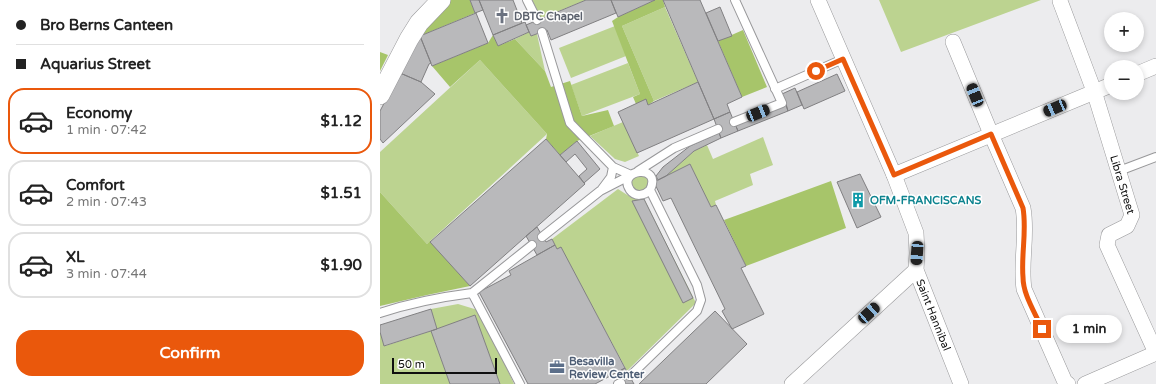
<!DOCTYPE html>
<meta charset="utf-8">
<style>
:root{--surface:#fff;--page:#f6f6f6;--text:#222;--muted:#767676;--line:#e0e0e0;--accent:#ea580c}
body{margin:0;font-family:"Varela Round",sans-serif;background:var(--page);color:var(--text);height:100vh;display:flex;flex-direction:column;font-size:15px;white-space:nowrap}
*{box-sizing:border-box;margin:0}
p{font-size:13px;color:var(--muted)}
.icon{flex:none;width:22px;height:22px;fill:none;stroke:currentColor;stroke-width:2;stroke-linecap:round;stroke-linejoin:round}
.map{position:relative;flex:1;overflow:hidden}
.sheet{display:flex;flex-direction:column;background:var(--surface);width:380px}
.sheet>*{flex:none}
.banner{display:grid;align-content:center;height:88px;padding:0 16px;background:var(--surface)}
.fabs{position:absolute;left:724px;top:12px;display:grid;gap:8px}
.fabs a{display:grid;place-items:center;width:40px;height:40px;border-radius:50%;background:var(--surface);box-shadow:0 2px 6px #0003;font-size:20px}
.scale{position:absolute;left:12px;bottom:10px;width:105px;box-sizing:border-box;padding-left:4px;border:2px solid #0f0f0f;border-top:0;font-size:11px;line-height:14px;white-space:nowrap;color:#0f0f0f;-webkit-text-stroke:3px #fff;paint-order:stroke}
.end{position:absolute;width:18px;height:18px;margin:-9px;border:5px solid #ea580c;background:#fff;box-shadow:0 0 0 2px #fff}
.from{border-radius:50%}
.bubble{position:absolute;height:28px;border-radius:14px;background:var(--surface);box-shadow:0 2px 6px #0003;font-size:13px;font-weight:800;line-height:28px;text-align:center}
.car{position:absolute;width:12px;height:24px;margin:-12px -6px;border-radius:5px;box-shadow:0 0 3px 1px #0007;background:linear-gradient(#222 24%,#8ab4d8 0 40%,#222 0 76%,#8ab4d8 0 86%,#222 0)}
.banner b{display:flex;align-items:center;gap:14px;height:38px;font-size:15px}
.banner b+b{border-top:1px solid var(--line)}
.banner i{width:10px;height:10px;background:var(--text)}
ul{padding:0;list-style:none}
li{display:flex;align-items:center;gap:12px;height:66px;margin:0 8px 6px;padding:0 8px;border:2px solid var(--line);border-radius:16px}
li div{flex:1}
li b{display:block;font-size:15px}
li em{font-style:normal;font-weight:800}
li.current{border-color:var(--accent)}
li>.icon{width:36px;height:36px;stroke-width:1.5}
.primary-button{display:flex;gap:8px;margin-top:auto;padding:8px 16px}
.primary-button a{flex:1;height:46px;border-radius:16px;background:var(--accent);color:#fff;font-size:16px;font-weight:800;line-height:46px;text-align:center}
main{display:flex;flex:1;min-height:0}
.map>svg:first-child{display:block}
.green{fill:#bcd390}
.forest{fill:#a7c56a}
.building{fill:#b9b9bb;stroke:#818082}
.lines{fill:none;stroke-linecap:round;stroke-linejoin:round}
.service-casing{stroke:#98989a;stroke-width:10}
.minor-casing{stroke:#98989a;stroke-width:16}
.tertiary-casing{stroke:#98989a;stroke-width:20}
.service{stroke:#fff;stroke-width:8}
.minor{stroke:#fff;stroke-width:15}
.tertiary{stroke:#fff;stroke-width:19}
.route{stroke:#ea580c;stroke-width:5}
.labels{text-anchor:middle;stroke-width:3;stroke-linejoin:round;paint-order:stroke}
.worship-label{font-size:11px;font-weight:bold;fill:#5b616d;stroke:#fff;text-anchor:start}
.street-label{font-size:11px;fill:#0f0f0f;stroke:#fff}
.culture-label{font-size:11px;font-weight:bold;fill:#0d838f;stroke:#fff;text-anchor:start}
.service-label{font-size:11px;font-weight:bold;fill:#4e5e75;stroke:#fff;text-anchor:start}
</style>
<main>
<section class="sheet">
<div class="banner">
<b><i class="from"></i>Bro Berns Canteen</b>
<b><i></i>Aquarius Street</b>
</div>
<ul>
<li class="current"><svg class="icon" aria-label="car" viewBox="0 0 24 24"><path d="M5 17H2v-5l4-1 3-4h7l3 4 3 1v5h-3M9 17h6M6 11h13"/><circle cx="7" cy="17" r="2"/><circle cx="17" cy="17" r="2"/></svg><div><b>Economy</b><p>1 min · 07:42</p></div><em>$1.12</em></li>
<li><svg class="icon" aria-label="car" viewBox="0 0 24 24"><path d="M5 17H2v-5l4-1 3-4h7l3 4 3 1v5h-3M9 17h6M6 11h13"/><circle cx="7" cy="17" r="2"/><circle cx="17" cy="17" r="2"/></svg><div><b>Comfort</b><p>2 min · 07:43</p></div><em>$1.51</em></li>
<li><svg class="icon" aria-label="car" viewBox="0 0 24 24"><path d="M5 17H2v-5l4-1 3-4h7l3 4 3 1v5h-3M9 17h6M6 11h13"/><circle cx="7" cy="17" r="2"/><circle cx="17" cy="17" r="2"/></svg><div><b>XL</b><p>3 min · 07:44</p></div><em>$1.90</em></li>
</ul>
<div class="primary-button"><a>Confirm</a></div>
</section>
<div class="map">
<svg width="776" height="384" viewBox="0 0 776 384">
<rect width="100%" height="100%" fill="#ececee"/>
<path class="green" d="M152 0H206L161 18Z
M499 0H661L521 52Z
M285 7 318 82 274 101 242 26Z
M235 26 246 56 191 78 179 48Z
M149 32 151 36 157 34 165 71 135 39Z
M100 60 167 134 47 244 0 192V152Z
M248 63 260 94 202 116 191 85Z
M243 122 259 156 245 162 235 159 210 136Z
M383 137 393 165 370 174 373 185 335 201 336 205 331 207 310 164 286 176 314 151 327 145 333 159Z
M262 171 272 183 260 195 248 182Z
M238 189 252 198 264 199 316 303 247 371 181 248 177 249 172 239Z
M78 304 101 311 134 384H120L95 316 57 329 51 309Z
M51 331 70 384H0V332L5 346Z"/>
<path class="forest" d="M69 0H90L95 13 40 36Z
M275 0H283L285 7 242 26 274 101 268 105 256 104 253 97 260 94 232 21 238 17Z
M363 30 387 87 362 97 338 41Z
M113 35 118 46 135 39 165 71 171 87 190 81 202 116 228 110 234 126 197 141 180 155 166 139 167 134 100 60 70 87 52 66 108 43Z
M0 52 8 55 0 71Z
M451 181 466 228 366 266 344 220Z
M0 192 47 244 50 241 90 286 47 295 0 306Z"/>
<path class="building" d="M90 0H99L103 10 95 13Z
M99 0H133L142 23 113 35Z
M206 0H231L236 13 171 40 167 30 151 36 146 25Z
M231 0H275L238 17Z
M283 0H320L362 97 347 104 350 112 334 119Z
M340 7 352 36 338 41 326 13Z
M96 13 108 43 52 66 40 36Z
M145 22 149 32 118 46 113 35Z
M40 36 51 63 49 64 41 82 20 73Z
M20 73 41 82 55 94 3 143 0 139V111Z
M457 74 465 91 424 109 417 92Z
M318 82 334 119 257 153 238 112 266 99 268 105Z
M415 88 422 105 408 111 402 94Z
M406 104 408 111 358 131 355 124Z
M350 112 358 131 341 138 334 119Z
M339 133 341 138 314 151 286 176 278 180 276 176 283 167 310 146Z
M166 139 205 184 90 286 50 242Z
M197 141 220 169 204 183 199 176 207 169 195 154 186 162 180 155Z
M310 164 331 207 336 205 366 266 361 268 384 314 352 329 342 311 345 309 291 198 283 201 274 182Z
M480 174 501 217 477 228 457 182Z
M264 199 313 298 303 303 252 201Z
M157 227 166 242 172 239 175 245 157 255 146 236Z
M175 245 177 249 181 247 245 368 215 384H148L99 292 131 275 129 271Z
M51 309 57 329 4 346 0 332V325Z
M335 311 367 344 326 384H259Z
M95 315 120 384H70L51 331Z
M245 368 254 384H242L236 373Z"/>
<g class="lines">
<g class="service-casing">
<path id="service" d="M147 0 157 20
M162 32 190 123 233 167 251 175
M395 89 463 59
M354 122 402 103 355 0
M258 171 294 148 338 129
M739 171 776 157
M222 189 231 177 233 167
M162 237 220 191 251 175
M92 293 152 245
M0 313C30 303 61 297 92 293L140 384
M250 376 317 311 321 300 317 285 270 190C283 163 236 169 250 190 255 197 264 196 270 190
M238 384 241 383"/>
</g>
<g class="minor-casing">
<g id="minor">
<path id="s1" d="M438 0 514 175 536 233 537 253 536 270 581 384"/>
<path id="s2" d="M680 1 714 91 752 215 747 226 729 235 727 245 776 353"/>
<path d="M573 42 611 134 643 208C648 235 640 262 644 289L685 382 688 384"/>
<path d="M757 74 776 66"/>
<path d="M514 175 731 85"/>
<path d="M412 384 536 270"/>
<path d="M705 384 776 353"/>
</g>
</g>
<g class="tertiary-casing">
<path id="tertiary" d="M0 95 29 39 39 23 61 0"/>
</g>
<use href="#service" class="service"/>
<use href="#minor" class="minor"/>
<use href="#tertiary" class="tertiary"/>
</g>
<g class="lines">
<path class="route" d="M436 71 463 59 514 175 611 134 643 208C647 231 641 254 643 277 643 295 655 312 662 329"/>
</g>
<defs>
<g id="church-bare" transform="scale(1.2)"><path d="M-1.2-6h2.4v3.5h3.3v2.4h-3.3V6h-2.4V-.1h-3.3v-2.4h3.3Z" fill="#6b7280" stroke="#fff" stroke-width="2.5" paint-order="stroke"/></g>
<g id="building-bare" transform="scale(1.2)"><path d="M-4-6H4V6H1V3H-1V6H-4ZM-2.5-4.3h1.7v1.8h-1.7ZM.8-4.3h1.7v1.8H.8ZM-2.5-1h1.7V.8h-1.7ZM.8-1h1.7V.8H.8Z" fill="#0f9aa8" stroke="#fff" stroke-width="2.5" paint-order="stroke"/></g>
<g id="office-bare" transform="scale(1.2)"><path d="M-6-3h4V-5.5h4V-3h4V5H-6ZM-1-4.5V-3h2v-1.5ZM-6 0V1H6V0Z" fill="#5c6f8a" stroke="#fff" stroke-width="2.5" paint-order="stroke"/></g>
</defs>
<g fill-rule="evenodd">
<use href="#church-bare" x="122" y="16"/>
<use href="#building-bare" x="478" y="200"/>
<use href="#office-bare" x="177" y="367"/>
</g>
<g class="labels">
<g class="worship-label">
<text x="134" y="20">DBTC Chapel</text>
</g>
<g class="street-label">
<text dy="4" stroke="none"><textPath href="#s2" startOffset="194">Libra Street</textPath></text>
<text dy="4" stroke="none"><textPath href="#s1" startOffset="338">Saint Hannibal</textPath></text>
</g>
<g class="culture-label">
<text x="490" y="204">OFM-FRANCISCANS</text>
</g>
<g class="service-label">
<text x="189" y="365">Besavilla<tspan x="189" dy="13">Review Center</tspan></text>
</g>
</g>
</svg>
<div class="fabs">
<a>+</a>
<a>−</a>
</div>
<div class="scale">50 m</div>
<i class="end from" style="left:436px;top:71px"></i>
<i class="end" style="left:662px;top:329px"></i>
<div class="bubble" style="left:676px;top:315px;width:66px">1 min</div>
<i class="car" style="left:595px;top:95px;rotate:338deg"></i>
<i class="car" style="left:675px;top:108px;rotate:247deg"></i>
<i class="car" style="left:378px;top:113px;rotate:68deg"></i>
<i class="car" style="left:537px;top:253px;rotate:184deg"></i>
<i class="car" style="left:489px;top:313px;rotate:48deg"></i>
</div>
</main>
